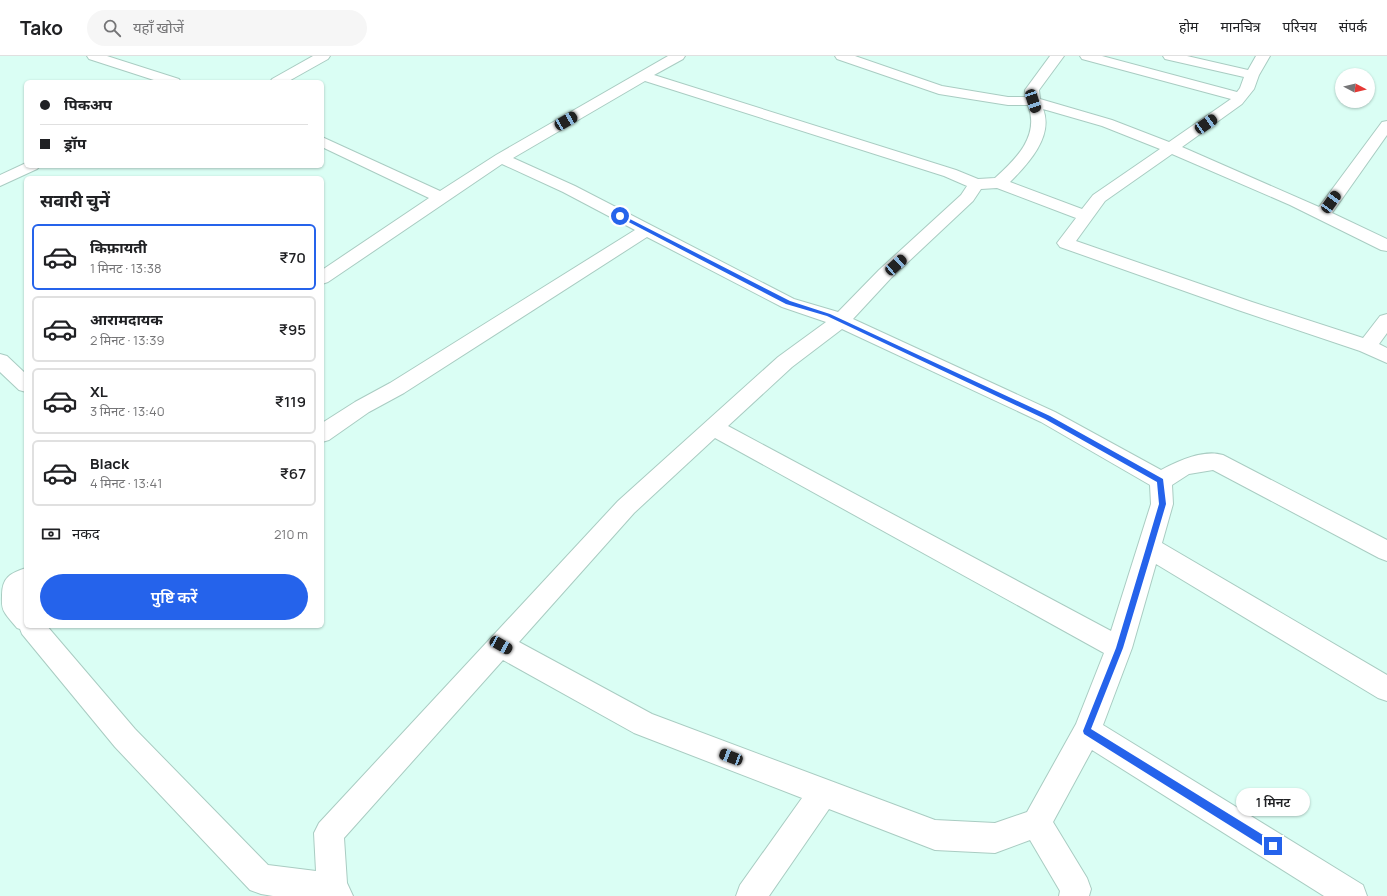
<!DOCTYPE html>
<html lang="hi">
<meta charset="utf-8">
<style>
:root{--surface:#fff;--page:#f6f6f6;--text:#202124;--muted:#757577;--line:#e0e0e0;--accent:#2563eb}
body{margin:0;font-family:Manrope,"Noto Sans Devanagari",sans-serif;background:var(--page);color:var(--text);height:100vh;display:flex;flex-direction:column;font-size:15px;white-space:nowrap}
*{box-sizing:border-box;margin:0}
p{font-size:13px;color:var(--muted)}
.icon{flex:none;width:22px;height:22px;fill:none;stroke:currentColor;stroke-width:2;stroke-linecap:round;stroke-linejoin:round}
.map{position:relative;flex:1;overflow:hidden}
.panel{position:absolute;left:24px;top:120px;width:300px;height:452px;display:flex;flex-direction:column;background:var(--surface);border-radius:6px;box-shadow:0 1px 3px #0004}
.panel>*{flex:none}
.guide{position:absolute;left:24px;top:24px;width:300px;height:88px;border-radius:6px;box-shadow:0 1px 3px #0004;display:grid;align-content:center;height:88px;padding:0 16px;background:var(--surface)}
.needle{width:26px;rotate:97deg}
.buttons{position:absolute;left:1335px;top:12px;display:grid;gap:8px}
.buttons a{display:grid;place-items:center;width:40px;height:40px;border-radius:50%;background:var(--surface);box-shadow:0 1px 3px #0004;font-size:20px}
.end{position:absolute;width:18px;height:18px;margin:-9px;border:5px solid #2563eb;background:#fff;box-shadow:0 0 0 2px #fff}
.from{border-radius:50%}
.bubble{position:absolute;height:28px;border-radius:14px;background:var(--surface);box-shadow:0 1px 3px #0004;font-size:13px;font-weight:600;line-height:28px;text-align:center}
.car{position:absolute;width:12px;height:24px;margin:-12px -6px;border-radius:5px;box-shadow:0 0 3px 1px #0007;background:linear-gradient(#222 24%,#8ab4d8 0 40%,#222 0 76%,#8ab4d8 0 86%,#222 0)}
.guide b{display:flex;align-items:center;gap:14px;height:38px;font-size:15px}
.guide b+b{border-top:1px solid var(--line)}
.guide i{width:10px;height:10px;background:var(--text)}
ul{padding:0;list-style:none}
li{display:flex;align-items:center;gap:12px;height:66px;margin:0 8px 6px;padding:0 8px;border:2px solid var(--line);border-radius:6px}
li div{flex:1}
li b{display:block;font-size:15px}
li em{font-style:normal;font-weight:600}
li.active{border-color:var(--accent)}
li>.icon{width:36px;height:36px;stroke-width:1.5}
h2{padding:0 16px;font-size:18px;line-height:48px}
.pay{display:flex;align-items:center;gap:10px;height:44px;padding:0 16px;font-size:15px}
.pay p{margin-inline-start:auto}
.primary-button{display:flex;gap:8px;margin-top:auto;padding:8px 16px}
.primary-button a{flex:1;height:46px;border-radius:24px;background:var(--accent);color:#fff;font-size:16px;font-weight:600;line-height:46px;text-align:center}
header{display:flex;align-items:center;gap:24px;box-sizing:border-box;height:56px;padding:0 20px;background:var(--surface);border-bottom:1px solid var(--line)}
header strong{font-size:19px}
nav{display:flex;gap:22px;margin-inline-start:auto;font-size:14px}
.search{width:280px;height:36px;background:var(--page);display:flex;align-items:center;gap:10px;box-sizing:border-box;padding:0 14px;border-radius:22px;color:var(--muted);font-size:15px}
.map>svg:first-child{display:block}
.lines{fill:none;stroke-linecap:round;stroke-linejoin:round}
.minor-casing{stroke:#a9ccc2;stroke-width:2}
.minor{fill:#fff;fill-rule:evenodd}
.route{fill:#2563eb}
</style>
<header>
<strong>Tako</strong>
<div class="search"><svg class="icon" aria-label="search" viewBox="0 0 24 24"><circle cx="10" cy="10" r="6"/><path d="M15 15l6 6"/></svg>यहाँ खोजें</div>
<nav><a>होम</a><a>मानचित्र</a><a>परिचय</a><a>संपर्क</a></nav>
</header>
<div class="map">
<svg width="1387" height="840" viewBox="0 0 1387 840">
<rect width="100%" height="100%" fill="#dafef4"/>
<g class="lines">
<g class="minor-casing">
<path id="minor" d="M87 0H107L179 23 181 26H160L89 3Z
M313 0H330L328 3 287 26H270L272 23Z
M668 0H685L683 3 654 19 956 114 978 123 995 122C1016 103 1040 80 1028 49H1008L939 38 837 3 835 0H855L942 30 1008 41H1026L1025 34 1050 0H1064L1039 34 1040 43 1112 64 1169 86 1231 43 1082 3 1080 0H1102L1237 36 1240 32 1244 21 1165 3 1163 0H1187L1248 14 1256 0H1270L1259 19 1254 33 1242 48 1182 91 1319 151 1382 66 1387 65V79L1332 157 1387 183V195L1381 194 1290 149 1172 98 1105 145 1076 185 1252 246 1363 282 1380 260 1387 258V277L1379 288 1387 292V307L1360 295 1238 254 1060 191 1057 187 1076 162 997 132 981 133 973 145 891 222 853 263 1055 356 1161 414C1177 405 1204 393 1223 399L1387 484V505L1379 502 1213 414 1189 418 1172 429 1173 448 1162 487 1387 619V645L1378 642 1156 508 1132 592 1103 669 1363 829 1367 840H1324L1092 694 1053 766 1087 822 1091 833 1089 840H1059L1060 835 1030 784 995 797 935 794 829 753 769 840H736L740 829 802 742 634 677 503 604 344 782 347 827 353 840H273L261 838 250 834 115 691 22 578 20 573 17 572C13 567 8 562 5 557 1 551 2 546 2 539 2 522 10 517 26 512V570H47L135 673 268 809 316 815 314 777 319 767 618 445 778 301 826 266 782 251 647 181 404 337 369 356 329 384 322 386V367L355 346 390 327 635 174 563 136 502 108 328 226 322 228V214L429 142 322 91V81L440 135 496 99ZM645 25 944 120 967 130 961 139 879 214 838 256 794 243 575 130 513 102ZM1043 53 1102 70 1160 93 1093 139 1082 153 1010 126C1028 108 1054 80 1043 53ZM842 273 1041 366 1150 429 1151 448 1111 575 728 370 792 311ZM715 382 1104 597 1076 668 1027 756 995 767 935 764 652 658 519 586 634 457Z
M26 107V110H40L37 113 0 130V119Z
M0 298 7 300 26 318V336L19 334 0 316Z"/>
</g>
<use href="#minor" class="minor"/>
</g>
<path class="route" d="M619 159H622L790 245 830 258 1050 360 1163 423 1166 448 1153 492 1123 592 1091 673 1276 787 1277 790 1276 794 1273 795 1269 794 1084 678 1083 675 1116 592 1146 492 1159 448 1157 426 1045 363 827 260 786 248 619 161Z"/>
</svg>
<div class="buttons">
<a><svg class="needle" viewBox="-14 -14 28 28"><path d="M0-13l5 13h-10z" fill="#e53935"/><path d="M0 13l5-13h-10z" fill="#757577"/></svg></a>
</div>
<i class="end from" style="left:620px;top:160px"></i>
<i class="end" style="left:1273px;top:790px"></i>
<div class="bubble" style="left:1236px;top:732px;width:74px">1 मिनट</div>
<i class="car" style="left:1033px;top:45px;rotate:162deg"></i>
<i class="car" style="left:566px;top:65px;rotate:60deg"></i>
<i class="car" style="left:1206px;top:68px;rotate:56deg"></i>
<i class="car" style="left:1331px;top:146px;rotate:36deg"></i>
<i class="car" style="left:896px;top:209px;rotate:48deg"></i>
<i class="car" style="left:501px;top:589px;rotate:119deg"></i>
<i class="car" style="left:731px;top:701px;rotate:291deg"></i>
<div class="guide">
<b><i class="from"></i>पिकअप</b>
<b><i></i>ड्रॉप</b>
</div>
<section class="panel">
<h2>सवारी चुनें</h2>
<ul>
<li class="active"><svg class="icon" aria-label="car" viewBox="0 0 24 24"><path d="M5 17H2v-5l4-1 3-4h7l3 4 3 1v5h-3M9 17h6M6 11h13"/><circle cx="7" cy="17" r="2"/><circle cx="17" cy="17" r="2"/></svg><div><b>किफ़ायती</b><p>1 मिनट · 13:38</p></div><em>₹70</em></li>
<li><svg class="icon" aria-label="car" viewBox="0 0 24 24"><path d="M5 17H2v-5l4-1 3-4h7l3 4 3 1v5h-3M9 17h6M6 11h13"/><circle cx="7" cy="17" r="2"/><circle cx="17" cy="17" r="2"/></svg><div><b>आरामदायक</b><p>2 मिनट · 13:39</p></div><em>₹95</em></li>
<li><svg class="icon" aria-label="car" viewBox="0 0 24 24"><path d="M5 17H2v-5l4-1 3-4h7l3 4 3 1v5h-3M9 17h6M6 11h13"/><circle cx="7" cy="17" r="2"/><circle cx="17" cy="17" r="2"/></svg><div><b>XL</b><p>3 मिनट · 13:40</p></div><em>₹119</em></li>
<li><svg class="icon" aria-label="car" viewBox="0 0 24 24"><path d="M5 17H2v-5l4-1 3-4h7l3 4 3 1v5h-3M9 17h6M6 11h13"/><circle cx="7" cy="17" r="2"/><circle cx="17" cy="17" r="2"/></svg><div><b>Black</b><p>4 मिनट · 13:41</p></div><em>₹67</em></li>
</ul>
<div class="pay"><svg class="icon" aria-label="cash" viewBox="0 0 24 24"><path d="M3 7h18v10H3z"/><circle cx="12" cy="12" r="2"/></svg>नकद<p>210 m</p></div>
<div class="primary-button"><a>पुष्टि करें</a></div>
</section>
</div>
